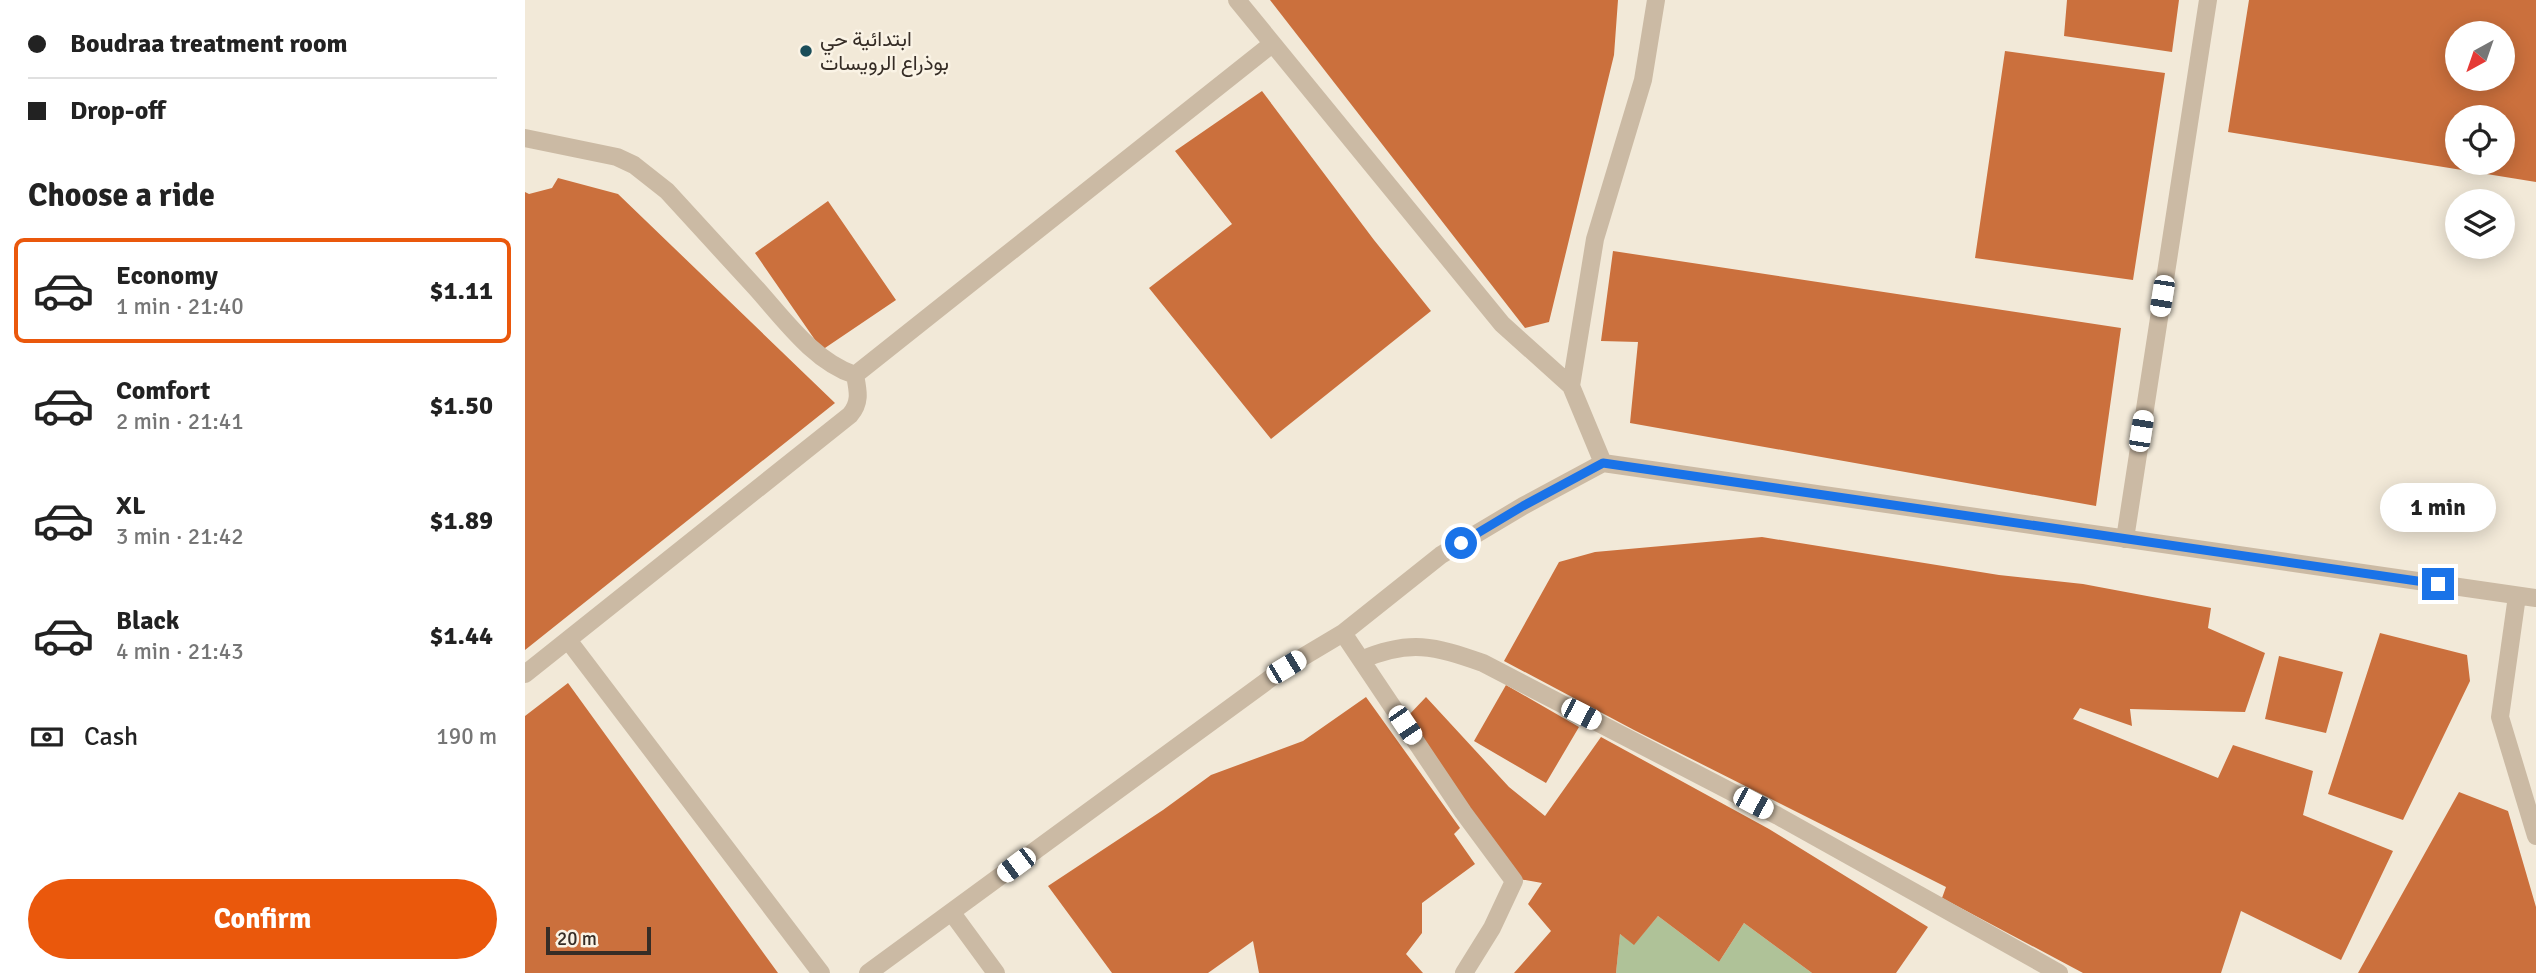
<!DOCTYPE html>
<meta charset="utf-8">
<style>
:root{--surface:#fff;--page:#f6f6f6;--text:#222;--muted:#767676;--line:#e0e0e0;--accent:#ea580c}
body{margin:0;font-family:Signika,Vazirmatn,sans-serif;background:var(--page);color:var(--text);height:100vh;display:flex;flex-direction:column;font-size:26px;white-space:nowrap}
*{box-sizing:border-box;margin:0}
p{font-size:23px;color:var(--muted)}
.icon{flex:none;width:38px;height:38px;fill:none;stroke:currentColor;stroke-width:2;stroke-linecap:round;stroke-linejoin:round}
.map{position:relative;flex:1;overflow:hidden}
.drawer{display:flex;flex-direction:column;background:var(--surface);width:525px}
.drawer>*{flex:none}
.banner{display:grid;align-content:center;height:154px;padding:0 28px;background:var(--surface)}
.needle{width:46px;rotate:220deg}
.controls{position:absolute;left:1920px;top:21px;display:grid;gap:14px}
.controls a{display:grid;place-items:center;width:70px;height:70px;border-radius:50%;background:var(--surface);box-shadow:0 4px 18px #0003;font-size:35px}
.scale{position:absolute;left:21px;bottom:18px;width:105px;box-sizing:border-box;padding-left:7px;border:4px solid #362d26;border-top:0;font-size:19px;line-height:24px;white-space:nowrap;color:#362d26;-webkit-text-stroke:5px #faf3e5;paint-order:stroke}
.end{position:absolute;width:32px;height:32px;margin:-16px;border:9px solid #1a73e8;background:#fff;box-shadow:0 0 0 4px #fff}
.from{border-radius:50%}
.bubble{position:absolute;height:49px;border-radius:24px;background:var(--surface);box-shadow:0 4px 18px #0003;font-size:23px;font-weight:800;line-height:49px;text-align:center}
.car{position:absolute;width:21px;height:42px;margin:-21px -10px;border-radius:9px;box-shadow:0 0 5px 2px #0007;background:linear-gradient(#fff 24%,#345 0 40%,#fff 0 76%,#345 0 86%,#fff 0)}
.banner b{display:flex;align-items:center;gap:24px;height:66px;font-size:26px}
.banner b+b{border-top:2px solid var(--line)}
.banner i{width:18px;height:18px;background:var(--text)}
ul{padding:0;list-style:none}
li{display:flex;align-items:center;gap:21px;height:105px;margin:0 14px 10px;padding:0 14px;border:4px solid transparent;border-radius:10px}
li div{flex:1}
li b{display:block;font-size:26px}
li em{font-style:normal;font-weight:800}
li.current{border-color:var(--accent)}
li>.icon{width:63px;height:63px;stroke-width:1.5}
h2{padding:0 28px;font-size:32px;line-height:84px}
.pay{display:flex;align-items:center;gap:18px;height:77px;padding:0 28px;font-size:26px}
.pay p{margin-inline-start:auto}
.cta{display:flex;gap:14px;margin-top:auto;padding:14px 28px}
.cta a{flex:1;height:80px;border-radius:42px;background:var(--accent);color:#fff;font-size:28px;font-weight:800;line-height:80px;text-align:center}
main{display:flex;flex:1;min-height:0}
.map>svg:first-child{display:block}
.green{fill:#afc298}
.building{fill:#cb703d;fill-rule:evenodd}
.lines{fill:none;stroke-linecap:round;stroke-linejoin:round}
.street{stroke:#cbbaa4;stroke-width:18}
.route{stroke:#1a73e8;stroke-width:9}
.poi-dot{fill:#1a4d59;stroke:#faf3e5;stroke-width:2.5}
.labels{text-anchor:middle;stroke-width:5;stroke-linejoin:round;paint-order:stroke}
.poi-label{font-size:21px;fill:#362d26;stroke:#faf3e5;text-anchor:start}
</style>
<main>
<section class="drawer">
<div class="banner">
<b><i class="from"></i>Boudraa treatment room</b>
<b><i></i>Drop-off</b>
</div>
<h2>Choose a ride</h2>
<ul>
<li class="current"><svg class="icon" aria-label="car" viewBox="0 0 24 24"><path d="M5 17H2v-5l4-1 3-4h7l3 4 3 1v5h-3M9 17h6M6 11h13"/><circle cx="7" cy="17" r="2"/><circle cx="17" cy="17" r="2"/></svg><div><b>Economy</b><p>1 min · 21:40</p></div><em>$1.11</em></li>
<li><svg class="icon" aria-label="car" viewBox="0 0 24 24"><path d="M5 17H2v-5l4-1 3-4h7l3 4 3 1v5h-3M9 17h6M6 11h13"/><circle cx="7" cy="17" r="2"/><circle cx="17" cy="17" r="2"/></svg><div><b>Comfort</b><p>2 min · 21:41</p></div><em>$1.50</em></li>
<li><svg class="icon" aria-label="car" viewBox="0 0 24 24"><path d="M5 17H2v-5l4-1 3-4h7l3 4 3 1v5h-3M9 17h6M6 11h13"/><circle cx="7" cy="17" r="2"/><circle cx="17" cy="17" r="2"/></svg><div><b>XL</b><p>3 min · 21:42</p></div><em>$1.89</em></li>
<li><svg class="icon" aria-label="car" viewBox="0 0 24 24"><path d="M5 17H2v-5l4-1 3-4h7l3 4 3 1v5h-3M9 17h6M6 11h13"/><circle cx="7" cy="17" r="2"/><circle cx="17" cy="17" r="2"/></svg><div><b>Black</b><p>4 min · 21:43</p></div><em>$1.44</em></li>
</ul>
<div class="pay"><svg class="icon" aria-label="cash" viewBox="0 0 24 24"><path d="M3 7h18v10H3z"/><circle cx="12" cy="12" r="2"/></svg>Cash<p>190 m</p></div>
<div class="cta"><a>Confirm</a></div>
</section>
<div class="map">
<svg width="2011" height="973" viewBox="0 0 2011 973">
<rect width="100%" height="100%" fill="#f2e9d8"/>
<path class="green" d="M1133 916 1194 962 1219 923 1287 973H1091L1095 934 1109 944Z"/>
<path class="building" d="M745 0H1093L1089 55 1024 322 1000 328Z
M1542 0H1654L1647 52 1539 36Z
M1724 0H2011V182L1703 132ZM1932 33H1978V79H1932ZM1932 117H1978V163H1932Z
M1480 51 1640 73 1608 280 1450 258Z
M737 91 849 240 906 311 746 439 624 288 707 224 650 151Z
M33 178 93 194 310 403 0 650V192L4 194 27 188Z
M303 201 371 300 297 350 230 253Z
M1088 251 1596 328 1571 506 1105 423 1113 342 1076 341Z
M1237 537 1474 575 1558 584 1686 608 1683 628 1740 653 1720 712 1605 709 1607 726 1555 708 1548 719 1693 778 1708 745 1788 771 1778 815 1868 851 1816 960 1716 911 1696 973H1558L1417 898 1421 887 1109 730 979 661 1034 562 1070 552Z
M1855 633 1942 655 1945 681 1878 820 1803 794Z
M1754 656 1818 672 1801 733 1740 719Z
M43 683 253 973H0V716Z
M981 685 1054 727 1021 783 949 741Z
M841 697 935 828 929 834 950 864 897 903V933L881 954 898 973H734L728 941 683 973H587L523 886 638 810 686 775 778 741Z
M901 697 984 787 1020 816 1076 737 1244 829 1403 927 1371 973H1287L1219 923 1194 962 1133 916 1109 945 1095 934 1091 973H989L1026 931 1003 904 1017 883 994 879 882 717Z
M1934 792 1983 811 2011 907V973H1833Z"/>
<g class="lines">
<path class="street" d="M712 0 977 324 1046 386
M0 138 92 157 109 165 142 191C171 223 201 255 230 287 258 318 289 362 330 375L747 44
M1078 463 1046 386 1070 239 1118 80 1131 0
M1600 539 1683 0
M1992 596 1975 717 2011 836
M818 633 938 812 989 881 967 928 939 973
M43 640 296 973
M836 660C885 639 909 646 958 663L1253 816 1534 973
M0 674 325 415C336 402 333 391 330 375
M427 913 471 973
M343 973 761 667 818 633 916 555 998 506 1078 463 2011 598"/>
</g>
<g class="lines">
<path class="route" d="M936 543 998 506 1078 463 1913 584"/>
</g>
<circle class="poi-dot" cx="281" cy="51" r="7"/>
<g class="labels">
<g class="poi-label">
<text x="295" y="46">ابتدائية حي<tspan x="295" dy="24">بوذراع الرويسات</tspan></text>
</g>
</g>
</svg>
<div class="controls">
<a><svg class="needle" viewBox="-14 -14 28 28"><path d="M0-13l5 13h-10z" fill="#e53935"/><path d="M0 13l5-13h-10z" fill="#767676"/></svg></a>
<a><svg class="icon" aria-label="locate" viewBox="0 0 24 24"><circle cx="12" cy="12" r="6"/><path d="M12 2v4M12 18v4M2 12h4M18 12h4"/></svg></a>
<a><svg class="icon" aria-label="layers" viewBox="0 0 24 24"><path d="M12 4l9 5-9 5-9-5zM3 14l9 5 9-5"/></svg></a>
</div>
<div class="scale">20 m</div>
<i class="end from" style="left:936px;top:543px"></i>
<i class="end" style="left:1913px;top:584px"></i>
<div class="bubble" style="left:1855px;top:483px;width:116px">1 min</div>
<i class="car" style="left:1637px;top:296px;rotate:189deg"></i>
<i class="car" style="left:1616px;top:431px;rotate:9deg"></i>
<i class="car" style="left:761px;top:667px;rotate:59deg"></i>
<i class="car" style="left:1056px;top:714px;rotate:117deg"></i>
<i class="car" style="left:880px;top:725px;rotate:146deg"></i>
<i class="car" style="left:1228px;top:803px;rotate:118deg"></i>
<i class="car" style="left:491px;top:865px;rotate:233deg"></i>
</div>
</main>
